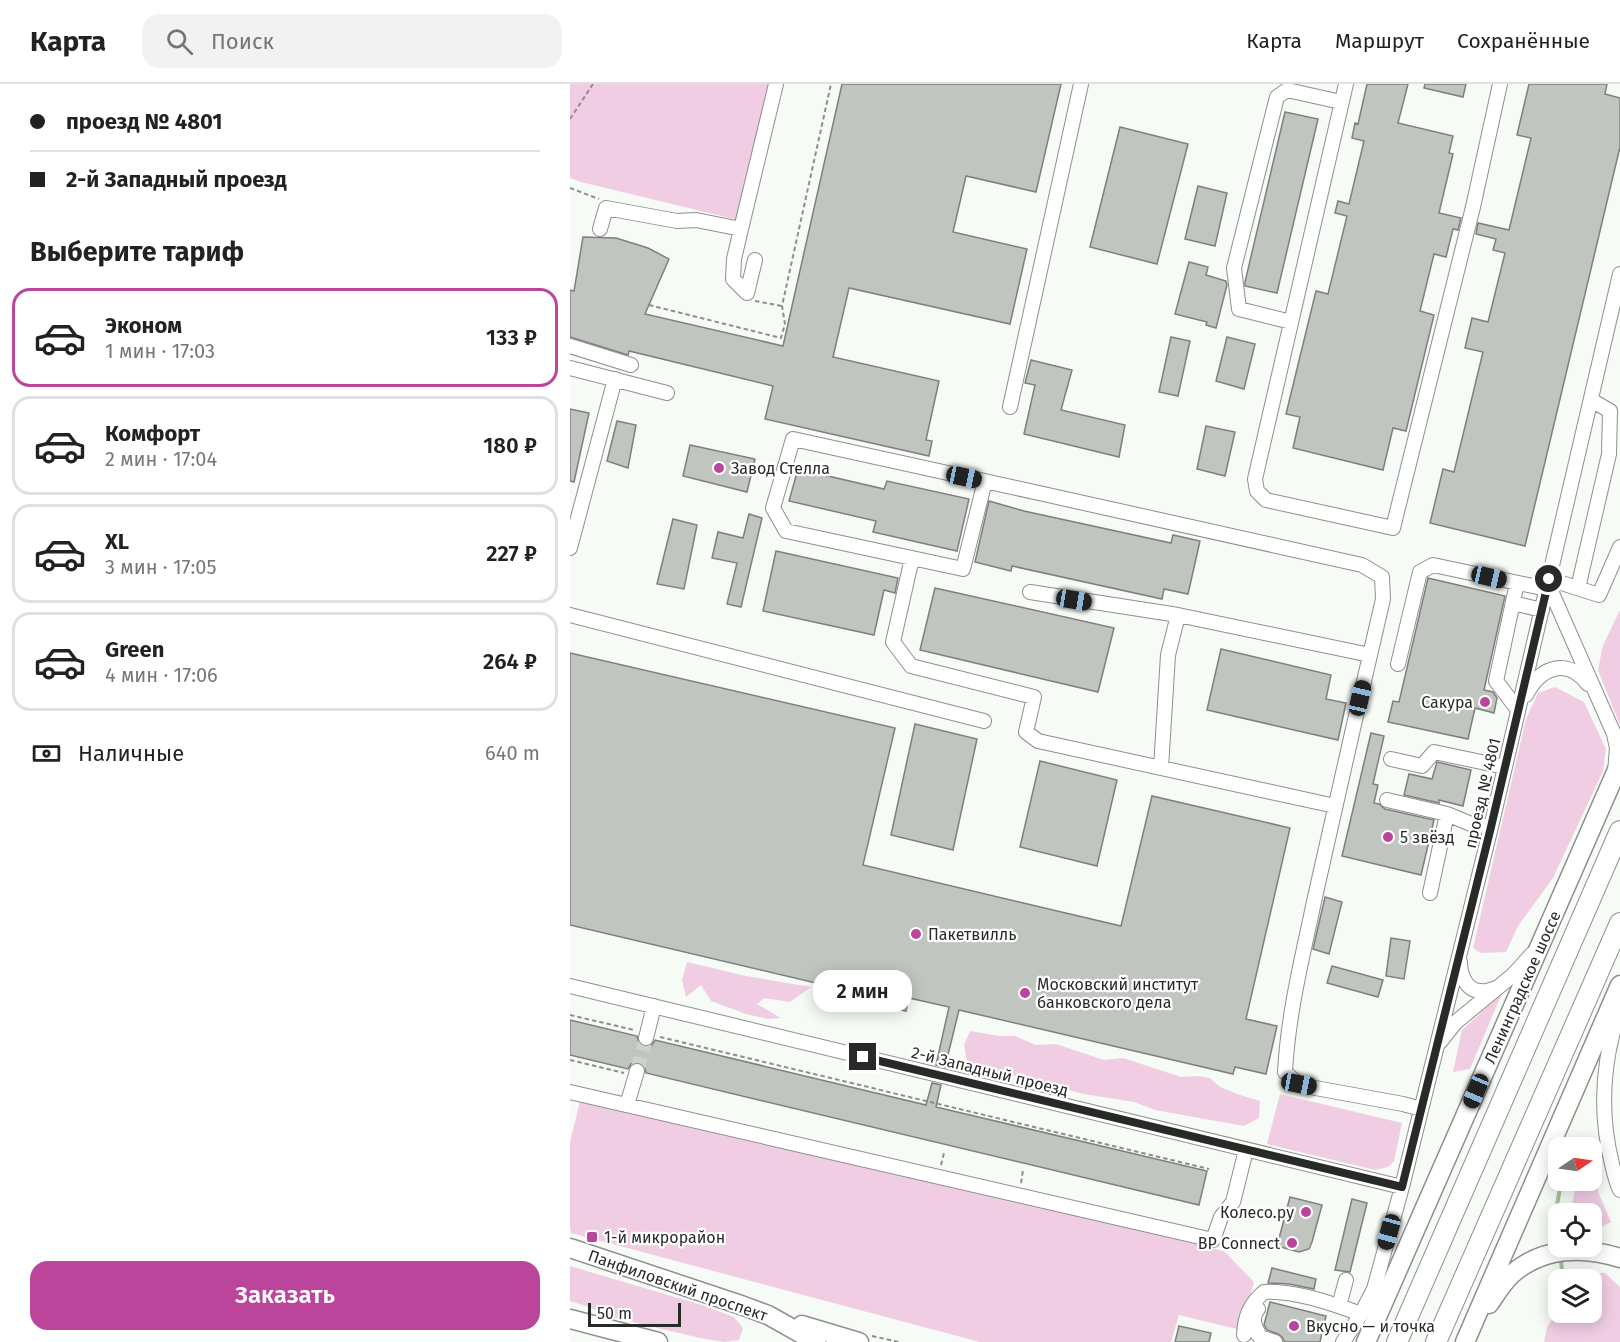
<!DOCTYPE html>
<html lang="ru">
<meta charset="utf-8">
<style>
:root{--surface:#fff;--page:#f2f2f2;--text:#222;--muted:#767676;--line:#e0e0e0;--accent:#bc459c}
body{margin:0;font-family:"Fira Sans",sans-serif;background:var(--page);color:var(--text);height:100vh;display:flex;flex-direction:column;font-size:22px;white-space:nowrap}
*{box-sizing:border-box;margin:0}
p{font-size:20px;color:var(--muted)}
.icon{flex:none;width:33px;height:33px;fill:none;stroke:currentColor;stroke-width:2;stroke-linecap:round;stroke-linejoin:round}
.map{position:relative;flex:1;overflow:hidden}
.sheet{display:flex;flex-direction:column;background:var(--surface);width:570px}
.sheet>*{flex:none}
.banner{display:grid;align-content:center;height:132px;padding:0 30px;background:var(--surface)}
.needle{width:39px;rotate:77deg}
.tools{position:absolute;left:978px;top:1053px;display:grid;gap:12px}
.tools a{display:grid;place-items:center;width:54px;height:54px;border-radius:12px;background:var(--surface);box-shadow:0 3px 15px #0003;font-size:30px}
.scale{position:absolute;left:18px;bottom:15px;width:93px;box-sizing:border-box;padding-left:6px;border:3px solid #282a28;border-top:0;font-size:16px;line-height:21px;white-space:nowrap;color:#282a28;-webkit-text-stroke:4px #fff;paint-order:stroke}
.end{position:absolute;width:27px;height:27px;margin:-14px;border:8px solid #282a28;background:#fff;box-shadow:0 0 0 3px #fff}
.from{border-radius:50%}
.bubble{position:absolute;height:42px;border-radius:18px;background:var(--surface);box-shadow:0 3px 15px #0003;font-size:20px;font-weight:600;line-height:42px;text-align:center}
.car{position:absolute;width:18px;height:36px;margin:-18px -9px;border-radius:8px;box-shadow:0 0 4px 2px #0007;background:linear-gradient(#222 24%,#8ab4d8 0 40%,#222 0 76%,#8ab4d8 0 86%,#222 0)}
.banner b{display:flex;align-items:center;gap:21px;height:57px;font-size:22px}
.banner b+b{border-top:2px solid var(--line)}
.banner i{width:15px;height:15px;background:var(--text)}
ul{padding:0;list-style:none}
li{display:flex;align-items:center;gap:18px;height:99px;margin:0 12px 9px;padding:0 18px;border:3px solid var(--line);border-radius:18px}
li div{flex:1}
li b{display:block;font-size:22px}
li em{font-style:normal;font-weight:600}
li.on{border-color:var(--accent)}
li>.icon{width:54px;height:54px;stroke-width:1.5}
h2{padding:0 30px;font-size:27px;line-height:72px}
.pay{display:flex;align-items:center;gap:15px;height:66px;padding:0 30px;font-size:22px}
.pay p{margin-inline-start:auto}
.action{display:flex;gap:12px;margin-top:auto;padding:12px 30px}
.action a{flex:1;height:69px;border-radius:18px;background:var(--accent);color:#fff;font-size:24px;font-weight:600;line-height:69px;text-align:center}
header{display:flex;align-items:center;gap:36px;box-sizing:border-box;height:84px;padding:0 30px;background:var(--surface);border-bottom:2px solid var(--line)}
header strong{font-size:28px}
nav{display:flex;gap:33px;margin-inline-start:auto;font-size:21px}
.search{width:420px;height:54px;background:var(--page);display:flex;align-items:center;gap:15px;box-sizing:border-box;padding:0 21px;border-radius:18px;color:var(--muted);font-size:22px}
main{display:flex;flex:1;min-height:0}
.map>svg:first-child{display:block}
.green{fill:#f0cde3}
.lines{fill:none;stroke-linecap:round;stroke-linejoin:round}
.stream{stroke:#a4c39b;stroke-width:4}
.building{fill:#c1c5c0;stroke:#7d807c;stroke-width:1.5}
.minor-tunnel{stroke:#ced1cd;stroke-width:14;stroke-dasharray:14 7;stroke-linecap:butt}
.minor-casing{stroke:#8d908c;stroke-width:16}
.major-casing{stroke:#8d908c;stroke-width:21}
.highway-casing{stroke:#8d908c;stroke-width:22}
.path{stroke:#8c8f8c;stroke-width:2;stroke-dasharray:4.5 3;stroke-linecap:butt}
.minor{stroke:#fff;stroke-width:14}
.major{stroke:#fff;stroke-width:18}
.highway{stroke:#fff;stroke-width:20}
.route{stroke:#282a28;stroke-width:8}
.poi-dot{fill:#bc459c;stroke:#fff;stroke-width:2}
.labels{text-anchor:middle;stroke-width:4.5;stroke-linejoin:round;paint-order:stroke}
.poi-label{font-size:16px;fill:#282a28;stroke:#fff;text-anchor:start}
.street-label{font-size:16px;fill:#282a28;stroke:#fff}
</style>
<header>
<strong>Карта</strong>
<div class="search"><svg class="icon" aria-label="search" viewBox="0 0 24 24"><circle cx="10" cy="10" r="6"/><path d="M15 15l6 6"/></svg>Поиск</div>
<nav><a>Карта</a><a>Маршрут</a><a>Сохранённые</a></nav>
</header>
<main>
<section class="sheet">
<div class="banner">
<b><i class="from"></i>проезд № 4801</b>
<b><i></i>2-й Западный проезд</b>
</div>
<h2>Выберите тариф</h2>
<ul>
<li class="on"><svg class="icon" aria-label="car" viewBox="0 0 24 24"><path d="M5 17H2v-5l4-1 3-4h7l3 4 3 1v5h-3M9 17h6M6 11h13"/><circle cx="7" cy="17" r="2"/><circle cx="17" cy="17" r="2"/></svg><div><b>Эконом</b><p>1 мин · 17:03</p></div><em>133 ₽</em></li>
<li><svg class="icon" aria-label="car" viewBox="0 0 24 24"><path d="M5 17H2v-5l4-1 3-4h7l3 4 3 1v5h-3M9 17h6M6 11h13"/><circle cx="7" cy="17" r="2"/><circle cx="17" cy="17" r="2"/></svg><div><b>Комфорт</b><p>2 мин · 17:04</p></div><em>180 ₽</em></li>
<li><svg class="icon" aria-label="car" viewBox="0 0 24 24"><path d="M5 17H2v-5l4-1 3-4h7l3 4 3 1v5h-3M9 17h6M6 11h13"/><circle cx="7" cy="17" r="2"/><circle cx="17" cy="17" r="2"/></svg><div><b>XL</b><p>3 мин · 17:05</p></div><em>227 ₽</em></li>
<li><svg class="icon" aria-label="car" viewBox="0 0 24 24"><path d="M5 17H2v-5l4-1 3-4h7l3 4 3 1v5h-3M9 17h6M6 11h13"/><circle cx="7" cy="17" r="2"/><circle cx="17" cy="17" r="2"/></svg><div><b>Green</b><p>4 мин · 17:06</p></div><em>264 ₽</em></li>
</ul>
<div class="pay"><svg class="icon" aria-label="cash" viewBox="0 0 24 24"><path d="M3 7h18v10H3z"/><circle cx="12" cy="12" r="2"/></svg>Наличные<p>640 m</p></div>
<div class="action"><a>Заказать</a></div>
</section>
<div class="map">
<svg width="1050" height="1258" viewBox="0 0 1050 1258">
<rect width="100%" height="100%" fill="#f7fbf6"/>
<path class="green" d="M0 0H198L168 136 11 98 0 94Z
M1050 526V641L1028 586 1033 561Z
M985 603 1014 618 1036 665 1033 687 983 794 948 842 936 868 911 869 903 864 956 635 968 609Z
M117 878 176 892 241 903 220 918 194 914 187 920 211 934 198 935 176 930 141 917 131 901 116 913 112 896Z
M932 909 900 985 883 988 892 946Z
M400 947 429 952H445L466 961 486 960 534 976 553 974 611 993 627 992 640 994 650 1003 670 1011 690 1017 689 1034 674 1042 585 1026 564 1018 514 1010 410 983 397 977 394 961Z
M710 1010 832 1039 824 1077 818 1083 805 1086 697 1060Z
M11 1013 654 1167 684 1198 671 1246 609 1231 601 1258H410L1 1149 0 1143V1058Z
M1022 1081 1029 1110 1041 1138 1026 1146 1022 1145V1130L1001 1129 1006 1097 1022 1096Z
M0 1182 135 1222 164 1233 173 1244 169 1256 155 1258 130 1254 41 1233 19 1223 0 1217Z
M1035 1189 1050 1203V1258H974L977 1243 988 1226V1228H1022V1196L1009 1195 1012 1190Z"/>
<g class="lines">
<path class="stream" d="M988 1152 987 1121 991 1099
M991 1175 992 1187 1001 1196"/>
</g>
<path class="building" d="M272 0H491L466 108 396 92 383 148 457 165 440 240 279 204 263 273 369 297 356 356 362 357 359 372 195 335 203 302 59 267 58 271 0 253V206L4 207 13 153 46 154 78 164 99 175 75 230 213 262Z
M797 0H838L828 39 883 52 879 69 883 70 869 129 891 134 888 146 883 145 876 173 864 170 850 227 864 231 836 347 823 344 813 386 723 364 730 333 716 330 746 207 758 210 777 132 765 129 768 117 779 120 794 57 782 54 785 39 788 40Z
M855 0H896L893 13 854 4Z
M959 0H1037L1035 10 1050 14V63L955 462 860 439 873 385 884 388 913 268 895 264 902 234 918 238 935 169 923 166 926 155 906 150 908 139 939 146 961 54 947 51Z
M715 28 748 35 707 209 675 202V198Z
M550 43 618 60 587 180 520 163Z
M628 102 657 109 645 162 615 155Z
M619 178 638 183 636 191 656 197 657 201 646 244 636 241 637 238 605 230Z
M601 253 620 257 608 312 589 308Z
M657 253 685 260 674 305 646 297Z
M461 276 502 286 491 326 555 341 549 373 454 350 465 301 455 299Z
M0 325 19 329 4 398 0 397Z
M47 337 66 341 58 384 37 377Z
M636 342 665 348 655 392 627 385Z
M120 361 185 375 177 408 113 392Z
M228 385 314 405 317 397 399 415 387 467 303 448 306 437 219 417Z
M419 417 454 427 601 459 603 451 630 457 618 510 594 505 592 515 442 482 441 487 405 478Z
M179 430 192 434 171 523 157 520 167 479 142 474 148 448 173 454Z
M103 435 127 441 114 505 87 500Z
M206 467 328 494 325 509 314 506 304 551 193 527Z
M858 494 935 512 914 606 923 608 927 614 924 629 905 624 898 655 818 638 823 617 829 618Z
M365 504 544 544 528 608 350 566Z
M651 565 761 591 756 615 776 619 768 656 637 626Z
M0 569 325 644 293 781 551 842 582 712 720 744 676 935 707 942 696 990 665 983 663 990 389 926 375 983 366 981 379 923 339 914 336 927 282 915 284 908 0 841Z
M345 640 407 655 383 766 321 751Z
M801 649 814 652 803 700 808 701 804 719 809 720 815 725 864 736 851 791 772 772Z
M470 677 547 696 527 782 450 763Z
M867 678 901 686 893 722 869 716V719L834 711 839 690 862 695Z
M755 813 772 818 759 870 743 865Z
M821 854 840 857 834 895 816 892Z
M762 882 813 896 808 913 757 899Z
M0 936 67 952 69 960 74 963 82 961 85 956 356 1021 362 999 371 1001 366 1023 637 1087 629 1121 76 989 74 981 69 978 61 980 58 985 0 971Z
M720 1113 752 1121 742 1158 739 1165 729 1168 707 1162Z
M782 1115 797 1119 780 1188 765 1186Z
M702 1184 746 1195 744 1205 719 1200 698 1199Z
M700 1218 756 1232 750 1258H716L714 1257 712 1253 708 1250 697 1246 694 1241Z
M609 1242 641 1249 639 1258H605Z"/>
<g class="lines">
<path class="minor-tunnel" d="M67 987 76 954"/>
<g class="minor-casing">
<path id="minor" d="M776 0 685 395 687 407 696 416 823 444 903 123 930 0
M30 145 36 124 107 137 126 136 171 145 206 0
M171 145 164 175 163 195 177 209 185 176
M721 238 669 225 664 184 707 13 717 6 771 18
M0 262 61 281
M0 284 97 309
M440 323 511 0
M415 397 393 485 216 447 203 424 223 355 469 409 792 481 812 493 813 515C790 614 767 714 745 813 733 871 718 929 715 988L729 1001 833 1020 851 1025
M0 464 45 295
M342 474 323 558 341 582 464 613 456 648 468 657 765 722
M979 495 1029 511 1050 463
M980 497 981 507 1044 650 1047 664 1045 688
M947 499 926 597 948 626
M1008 504 1039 370 1040 327 1021 316
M460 508 608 531 598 571 591 684
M943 519 972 526
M0 531 414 637
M608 531 800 571
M828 580 850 488 863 481 977 505
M956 611C970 583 997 573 1018 600
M821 675 852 682 864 668 935 683
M817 716 877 730 901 740 921 743
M860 809 877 730
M890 878C890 890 896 907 911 907 916 908 921 906 926 904
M0 902 832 1103
M1050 924C1033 974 1029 1028 1042 1080 1044 1089 1046 1098 1050 1106
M76 954 84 922
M870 958 886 938 943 891 962 870
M0 1008 643 1156 651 1133 663 1118 676 1066
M57 1021 67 987
M769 1222 776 1196
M688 1225C680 1235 685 1242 690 1253
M684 1246 690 1253 705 1258
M674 1251C675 1232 680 1220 694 1208 725 1206 763 1220 791 1230
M773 1258 791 1230 804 1205 832 1103 921 743 1050 190"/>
</g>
<g class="major-casing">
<path id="major" d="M0 1164 171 1221 198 1231 246 1258
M919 1220C926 1210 933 1198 942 1190 973 1163 1013 1162 1050 1174
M0 1235 88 1258
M232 1241 289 1258
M796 1258 1050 679
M895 1258 1050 901"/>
</g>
<g class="highway-casing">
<path id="highway" d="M827 1258 1050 747
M866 1258 1050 839"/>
</g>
<path class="path" d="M0 35 23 0
M0 104 29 115
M185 217 212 222
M79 221 211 254 215 240 212 222 261 0
M0 931 64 946
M90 953 639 1085
M0 976 54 989
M371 1081 374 1069
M451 1099 453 1086
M302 1252 329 1258"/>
<use href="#minor" class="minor"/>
<use href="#major" class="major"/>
<use href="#highway" class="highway"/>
</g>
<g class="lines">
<path class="route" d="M293 973 832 1103 921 743 979 495"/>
</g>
<g class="poi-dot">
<circle cx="149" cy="384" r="6"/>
<circle cx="915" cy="618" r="6"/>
<circle cx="818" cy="753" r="6"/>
<circle cx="346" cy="850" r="6"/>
<circle cx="455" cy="909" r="6"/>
<circle cx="736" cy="1128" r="6"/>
<rect x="16" y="1147" width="12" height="12" rx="3"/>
<circle cx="722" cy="1159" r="6"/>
<circle cx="724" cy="1242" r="6"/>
</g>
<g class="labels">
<g class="poi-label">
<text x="161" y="390">Завод Стелла</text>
<text x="903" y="624" text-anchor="end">Сакура</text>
<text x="830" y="759">5 звёзд</text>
<text x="358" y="856">Пакетвилль</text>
<text x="467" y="906">Московский институт<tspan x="467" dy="18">банковского дела</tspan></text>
<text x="724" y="1134" text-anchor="end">Колесо.ру</text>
<text x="34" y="1159">1-й микрорайон</text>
<text x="710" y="1165" text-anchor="end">ВР Connect</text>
<text x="736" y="1248">Вкусно — и точка</text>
</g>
<g class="street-label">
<text transform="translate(912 709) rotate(-77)" y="6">проезд № 4801</text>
<text transform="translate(952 903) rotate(-66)" y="6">Ленинградское шоссе</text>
<text transform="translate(420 987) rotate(14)" y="6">2-й Западный проезд</text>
<text transform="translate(108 1201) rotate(19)" y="6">Панфиловский проспект</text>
</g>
</g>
</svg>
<div class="tools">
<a><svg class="needle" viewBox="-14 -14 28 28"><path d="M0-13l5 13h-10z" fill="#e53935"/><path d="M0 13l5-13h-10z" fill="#767676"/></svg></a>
<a><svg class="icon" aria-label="locate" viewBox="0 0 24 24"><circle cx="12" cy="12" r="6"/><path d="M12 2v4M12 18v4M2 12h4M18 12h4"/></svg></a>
<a><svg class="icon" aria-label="layers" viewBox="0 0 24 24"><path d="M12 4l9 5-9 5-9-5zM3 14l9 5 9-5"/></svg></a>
</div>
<div class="scale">50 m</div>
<i class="end from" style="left:979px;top:495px"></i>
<i class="end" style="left:293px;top:973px"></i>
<div class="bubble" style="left:243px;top:886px;width:99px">2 мин</div>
<i class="car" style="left:394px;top:393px;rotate:102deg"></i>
<i class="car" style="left:919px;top:493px;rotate:103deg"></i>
<i class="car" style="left:504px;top:516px;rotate:100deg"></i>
<i class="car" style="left:790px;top:614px;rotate:13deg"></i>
<i class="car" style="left:729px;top:1000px;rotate:101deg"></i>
<i class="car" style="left:906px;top:1007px;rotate:203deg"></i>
<i class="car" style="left:819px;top:1148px;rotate:195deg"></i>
</div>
</main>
